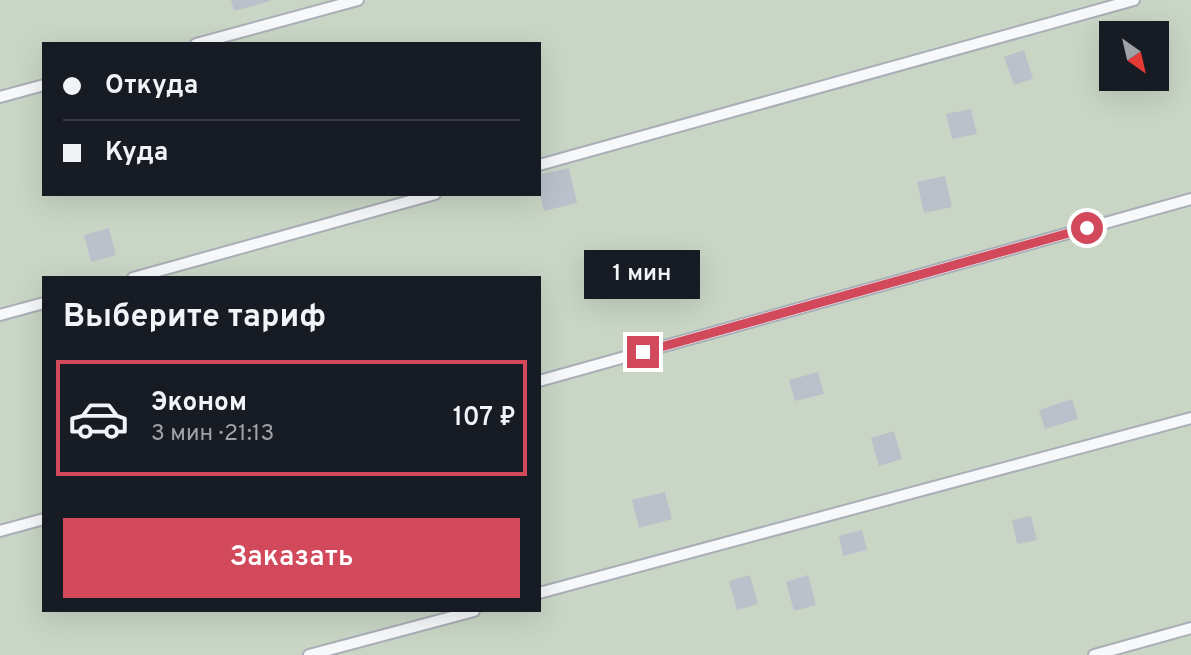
<!DOCTYPE html>
<html lang="ru">
<meta charset="utf-8">
<style>
:root{--surface:#171b24;--page:#20242c;--text:#f1f3f6;--muted:#9ea1a6;--line:#363941;--accent:#d1495b}
body{margin:0;font-family:Overpass,sans-serif;background:var(--page);color:var(--text);height:100vh;display:flex;flex-direction:column;font-size:26px;white-space:nowrap}
*{box-sizing:border-box;margin:0}
p{font-size:23px;color:var(--muted)}
.icon{flex:none;width:38px;height:38px;fill:none;stroke:currentColor;stroke-width:2;stroke-linecap:round;stroke-linejoin:round}
.map{position:relative;flex:1;overflow:hidden}
.details{position:absolute;left:42px;top:276px;width:499px;height:336px;display:flex;flex-direction:column;background:var(--surface);border-radius:0px;box-shadow:0 7px 28px #0002}
.details>*{flex:none}
.hud{position:absolute;left:42px;top:42px;width:499px;height:154px;border-radius:0px;box-shadow:0 7px 28px #0002;display:grid;align-content:center;height:154px;padding:0 21px;background:var(--surface)}
.needle{width:46px;rotate:146deg}
.fabs{position:absolute;left:1099px;top:21px;display:grid;gap:14px}
.fabs a{display:grid;place-items:center;width:70px;height:70px;border-radius:0px;background:var(--surface);box-shadow:0 7px 28px #0002;font-size:35px}
.end{position:absolute;width:32px;height:32px;margin:-16px;border:9px solid #d1495b;background:#fff;box-shadow:0 0 0 4px #fff}
.from{border-radius:50%}
.bubble{position:absolute;height:49px;border-radius:0px;background:var(--surface);box-shadow:0 7px 28px #0002;font-size:23px;font-weight:600;line-height:49px;text-align:center}
.hud b{display:flex;align-items:center;gap:24px;height:66px;font-size:26px}
.hud b+b{border-top:2px solid var(--line)}
.hud i{width:18px;height:18px;background:var(--text)}
ul{padding:0;list-style:none}
li{display:flex;align-items:center;gap:21px;height:116px;margin:0 14px 10px;padding:0 7px;border:4px solid transparent;border-radius:0px}
li div{flex:1}
li b{display:block;font-size:26px}
li em{font-style:normal;font-weight:600}
li.current{border-color:var(--accent)}
li>.icon{width:63px;height:63px;stroke-width:1.5}
h2{padding:0 21px;font-size:32px;line-height:84px}
.cta{display:flex;gap:14px;margin-top:auto;padding:14px 21px}
.cta a{flex:1;height:80px;border-radius:0px;background:var(--accent);color:#fff;font-size:28px;font-weight:600;line-height:80px;text-align:center}
.map>svg:first-child{display:block}
.green{fill:#c9d6c5;fill-rule:evenodd}
.building{fill:#bbc0ca}
.lines{fill:none;stroke-linecap:round;stroke-linejoin:round}
.service-casing{stroke:#a9aeb7;stroke-width:14}
.service{stroke:#f7f8fa;stroke-width:10}
.route{stroke:#d1495b;stroke-width:9}
</style>
<div class="map">
<svg width="1191" height="655" viewBox="0 0 1191 655">
<rect width="100%" height="100%" fill="#e4e7ec"/>
<path class="green" d="M0 0H1191V655H0ZM1111 33H1157V79H1111ZM44 44H539V194H44ZM44 278H539V611H44Z"/>
<path class="building" d="M231 0H270V1L234 11Z
M1024 50 1033 79 1014 85 1004 57Z
M971 109 977 134 952 139 946 114Z
M569 168 577 203 544 211 539 192V175Z
M945 176 952 207 924 213 917 182Z
M109 228 116 255 91 262 84 235Z
M818 372 824 394 795 401 789 380Z
M1072 399 1078 419 1045 429 1039 410Z
M894 431 902 459 879 466 871 438Z
M665 492 672 519 639 528 632 500Z
M1031 516 1037 540 1017 544 1012 520Z
M862 530 867 550 843 556 839 536Z
M750 575 758 604 737 610 729 581Z
M808 575 816 605 794 611 786 582Z"/>
<g class="lines">
<g class="service-casing">
<path id="service" d="M196 44 358 0
M0 97 44 85
M539 165 1134 0
M133 278 435 194
M0 315 44 303
M539 381 1191 199
M0 531 44 519
M539 593 1191 418
M309 655 474 611
M1094 655 1191 628"/>
</g>
<use href="#service" class="service"/>
</g>
<g class="lines">
<path class="route" d="M643 352 1087 228"/>
</g>
</svg>
<div class="fabs">
<a><svg class="needle" viewBox="-14 -14 28 28"><path d="M0-13l5 13h-10z" fill="#e53935"/><path d="M0 13l5-13h-10z" fill="#9ea1a6"/></svg></a>
</div>
<i class="end from" style="left:1087px;top:228px"></i>
<i class="end" style="left:643px;top:352px"></i>
<div class="bubble" style="left:584px;top:250px;width:116px">1 мин</div>
<div class="hud">
<b><i class="from"></i>Откуда</b>
<b><i></i>Куда</b>
</div>
<section class="details">
<h2>Выберите тариф</h2>
<ul>
<li class="current"><svg class="icon" aria-label="car" viewBox="0 0 24 24"><path d="M5 17H2v-5l4-1 3-4h7l3 4 3 1v5h-3M9 17h6M6 11h13"/><circle cx="7" cy="17" r="2"/><circle cx="17" cy="17" r="2"/></svg><div><b>Эконом</b><p>3 мин · 21:13</p></div><em>107 ₽</em></li>
</ul>
<div class="cta"><a>Заказать</a></div>
</section>
</div>
